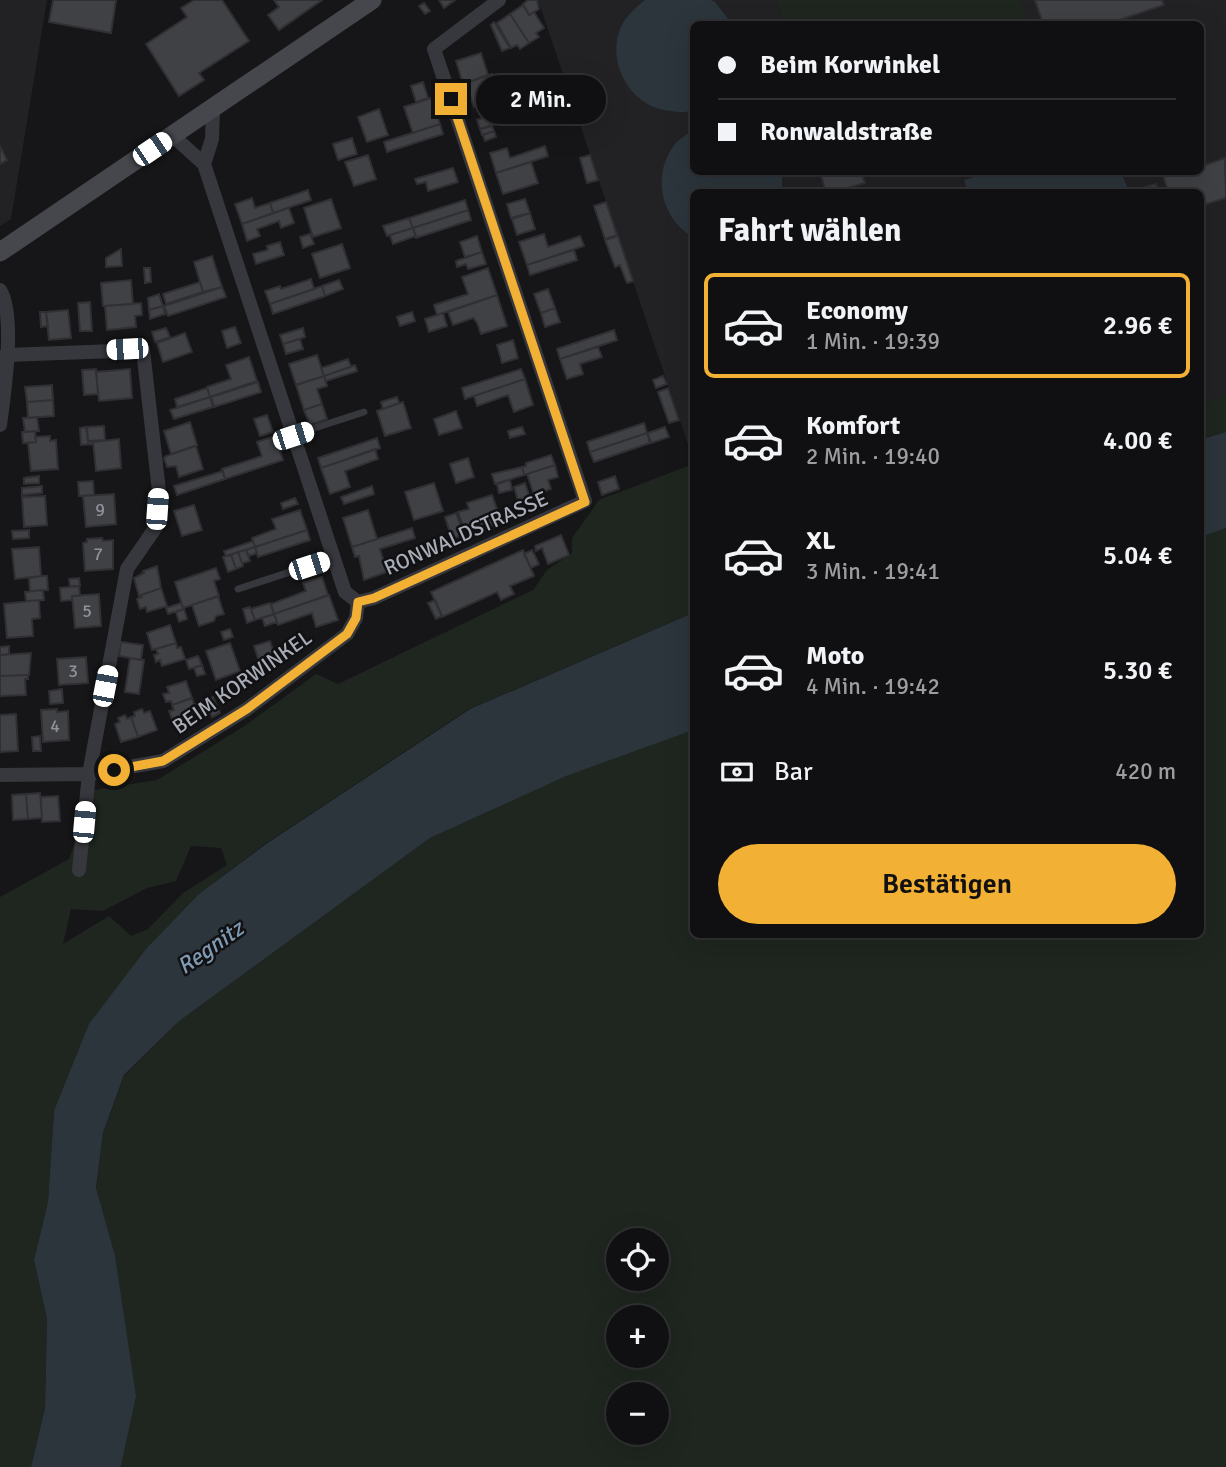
<!DOCTYPE html>
<html lang="de">
<meta charset="utf-8">
<style>
:root{--surface:#101012;--page:#1e1e20;--text:#f1f3f6;--muted:#9c9d9f;--line:#303032;--accent:#f2b134}
body{margin:0;font-family:Signika,sans-serif;background:var(--page);color:var(--text);height:100vh;display:flex;flex-direction:column;font-size:26px;white-space:nowrap}
*{box-sizing:border-box;margin:0}
p{font-size:23px;color:var(--muted)}
.icon{flex:none;width:38px;height:38px;fill:none;stroke:currentColor;stroke-width:2;stroke-linecap:round;stroke-linejoin:round}
.map{position:relative;flex:1;overflow:hidden}
.details{position:absolute;left:690px;top:189px;width:514px;height:749px;display:flex;flex-direction:column;background:var(--surface);border-radius:10px;box-shadow:0 7px 28px #0002,0 0 0 2px var(--line)}
.details>*{flex:none}
.banner{position:absolute;left:690px;top:21px;width:514px;height:154px;border-radius:10px;box-shadow:0 7px 28px #0002,0 0 0 2px var(--line);display:grid;align-content:center;height:154px;padding:0 28px;background:var(--surface)}
.controls{position:absolute;left:606px;top:1228px;display:grid;gap:14px}
.controls a{display:grid;place-items:center;width:63px;height:63px;border-radius:50%;background:var(--surface);box-shadow:0 7px 28px #0002,0 0 0 2px var(--line);font-size:35px}
.end{position:absolute;width:32px;height:32px;margin:-16px;border:9px solid #f2b134;background:#111;box-shadow:0 0 0 4px #111}
.from{border-radius:50%}
.bubble{position:absolute;height:49px;border-radius:24px;background:var(--surface);box-shadow:0 7px 28px #0002,0 0 0 2px var(--line);font-size:23px;font-weight:600;line-height:49px;text-align:center}
.car{position:absolute;width:21px;height:42px;margin:-21px -10px;border-radius:9px;box-shadow:0 0 5px 2px #0007;background:linear-gradient(#fff 24%,#345 0 40%,#fff 0 76%,#345 0 86%,#fff 0)}
.banner b{display:flex;align-items:center;gap:24px;height:66px;font-size:26px}
.banner b+b{border-top:2px solid var(--line)}
.banner i{width:18px;height:18px;background:var(--text)}
ul{padding:0;list-style:none}
li{display:flex;align-items:center;gap:21px;height:105px;margin:0 14px 10px;padding:0 14px;border:4px solid transparent;border-radius:10px}
li div{flex:1}
li b{display:block;font-size:26px}
li em{font-style:normal;font-weight:600}
li.active{border-color:var(--accent)}
li>.icon{width:63px;height:63px;stroke-width:1.5}
h2{padding:0 28px;font-size:32px;line-height:84px}
.pay{display:flex;align-items:center;gap:18px;height:77px;padding:0 28px;font-size:26px}
.pay p{margin-inline-start:auto}
.action{display:flex;gap:14px;margin-top:auto;padding:14px 28px}
.action a{flex:1;height:80px;border-radius:42px;background:var(--accent);color:#111;font-size:28px;font-weight:600;line-height:80px;text-align:center}
.map>svg:first-child{display:block}
.built{fill:#222225}
.green{fill:#1e261f;fill-rule:evenodd}
.water{fill:#2c353c}
.building{fill:#404145;stroke:#303034;stroke-width:2}
.lines{fill:none;stroke-linecap:round;stroke-linejoin:round}
.service{stroke:#37383d;stroke-width:7}
.minor{stroke:#37383d;stroke-width:14}
.secondary{stroke:#45474d;stroke-width:19}
.route{stroke:#f2b134;stroke-width:9}
.labels{text-anchor:middle;stroke-width:5;stroke-linejoin:round;paint-order:stroke}
.number-label{font-size:18px;fill:#8e929b}
.street-label{font-size:21px;fill:#a8adb8;stroke:#111113}
.water-label{font-size:23px;font-style:italic;fill:#7f9bb3;stroke:#111113}
</style>
<div class="map">
<svg width="1226" height="1467" viewBox="0 0 1226 1467">
<rect width="100%" height="100%" fill="#161618"/>
<path class="built" d="M0 0H47L11 219 0 226Z
M538 0H776L784 24H693V172H1200V24H1028L1020 0H1226V403L1201 409 1200 192H693V459Z"/>
<path class="green" d="M776 0H1020L1028 24H784Z
M1226 396V432L1201 438V405Z
M693 464V613L469 709 265 844 200 893 54 1111 48 1202 34 1260 47 1319 45 1408 31 1467H0V897L69 859 94 790 157 780 243 727 316 674 338 684 533 590 547 570 572 553V538L599 500ZM191 846 221 848 227 865 183 893 148 929 131 936 109 916 63 944 71 909 103 911 147 888 176 881Z
M1226 528V1467H120L96 1189 103 1134 124 1076 178 1022 430 838 566 775 693 729V934H1200L1201 537ZM618 1241H656V1279H618ZM618 1318H656V1356H618ZM618 1395H656V1433H618Z"/>
<path class="water" d="M645 0H711L715 2 732 24H693V110C686 113 679 112 671 111 633 109 606 65 620 29 625 17 635 8 645 0Z
M693 130V172H782V192H693V237C660 219 651 172 676 143 680 138 688 134 693 130Z
M989 172H1121L1129 192H968L964 180Z
M1226 432V528L1201 537V439Z
M693 613V730L566 776 430 838 178 1022 124 1075 103 1133 96 1188 115 1256 136 1396 121 1465 120 1467H31L45 1408 47 1319 34 1260 48 1202 54 1111 89 1024 146 949 200 893 266 844 470 709Z"/>
<path class="building" d="M53 0H116L111 33 49 22Z
M194 0H222L249 41 199 73 204 80 179 96 146 44 187 17 181 8Z
M274 0H322L279 30 268 15 279 7Z
M439 0H455L444 8Z
M528 0H537L539 9 529 15 523 4Z
M1035 0H1162L1164 5 1107 24H1043Z
M424 3 430 11 425 14 419 6Z
M523 5 529 15 534 12 544 28 536 33 539 37 529 43 510 14Z
M510 14 529 43 520 49 517 45 511 48 497 23Z
M494 22 510 48 502 51 491 25Z
M481 53 488 75 463 84 456 61Z
M492 74 494 80 502 78 506 89 498 92 500 98 474 107 466 83Z
M423 82 428 98 416 102 411 86Z
M431 98 440 124 413 133 404 107Z
M379 109 388 135 367 142 358 117Z
M492 115 495 124 480 129 477 120Z
M440 124 443 134 387 152 384 142Z
M492 126 494 131 482 135 480 129Z
M494 131 496 137 485 141 483 135Z
M352 138 357 154 338 160 333 144Z
M0 146 7 160 0 164Z
M545 146 548 156 496 173 490 153 507 148 510 158Z
M368 155 376 179 354 186 345 162Z
M590 155 598 180 587 183 580 158Z
M1225 158 1226 198 1200 206V192H1168L1162 172H1200V167Z
M531 162 538 183 503 194 496 173Z
M453 168 458 182 428 191 426 182 417 184 415 179Z
M824 172H861L865 183 833 192H826L820 173Z
M1156 184 1158 192H1144L1143 188Z
M308 190 311 200 273 213 270 203Z
M252 198 255 208 270 203 273 213 242 224 235 204Z
M331 199 341 228 313 237 304 208Z
M525 199 530 213 511 218 507 204Z
M465 200 468 210 413 228 409 218Z
M606 202 617 235 605 239 594 206Z
M289 208 294 223 281 228 279 221 257 229 260 236 247 241 242 224Z
M468 210 471 220 416 238 413 228Z
M530 213 535 229 517 235 512 219Z
M409 218 413 228 387 236 383 226Z
M413 228 416 236 393 244 390 235Z
M310 234 314 244 303 248 300 237Z
M544 234 548 247 580 236 584 246 527 265 519 242Z
M477 236 482 252 465 257 460 242Z
M618 236 633 281 627 283 620 265 615 267 605 240Z
M280 242 284 255 256 264 253 254 268 250 267 246Z
M342 244 350 268 320 278 312 254Z
M121 249 122 266 106 267V258Z
M574 250 577 260 530 275 527 265Z
M482 252 486 264 468 269 466 264 457 267 456 261Z
M212 256 222 287 203 292 194 262Z
M144 268H150L151 282 145 283Z
M488 268 497 295 437 315 434 305 468 294 462 277Z
M311 279 314 289 270 304 265 291 280 286 281 289Z
M131 280 133 304 103 306 101 283Z
M339 280 343 289 325 296 322 286Z
M200 282 203 292 166 304 163 294Z
M322 286 325 296 273 314 270 304Z
M222 287 226 297 168 316 164 306Z
M548 289 555 308 541 313 534 294Z
M159 294 163 306 149 310 148 298Z
M497 295 507 326 481 334 477 323 473 318 453 325 448 312Z
M90 302 92 331H80L78 303Z
M141 303 142 315 135 316 136 327 107 330 105 306Z
M163 306 165 314 150 319 149 310Z
M555 308 560 322 545 327 541 313Z
M68 310 71 338 49 340 46 312Z
M40 312H46L48 326 41 327Z
M412 312 415 321 400 326 397 317Z
M443 313 447 326 429 332 425 319Z
M235 327 241 343 227 348 222 331Z
M166 328 170 337 155 342 152 332Z
M303 328 305 337 283 344 280 335Z
M614 330 617 340 560 359 557 349Z
M185 333 192 352 163 362 157 343Z
M300 339 303 349 286 354 283 344Z
M513 340 518 358 502 363 497 345Z
M598 347 602 357 580 364 583 374 567 379 560 359Z
M317 355 324 376 296 385 289 364Z
M249 357 257 381 210 397 207 387 231 379 226 365Z
M348 359 351 367 324 376 321 368Z
M355 365 357 371 326 381 324 376Z
M96 369 98 394 84 395 82 370Z
M130 369 132 398 99 401 96 372Z
M521 369 525 379 465 399 462 388Z
M324 376 327 386 317 389 322 404 304 410 296 385Z
M663 376 667 384 656 388 653 380Z
M525 379 533 405 514 412 508 395 477 406 474 396Z
M258 382 261 392 214 407 211 397Z
M52 385 53 400 27 402 25 387Z
M207 388 210 397 177 407 175 399Z
M668 388 679 420 669 423 658 392Z
M210 397 213 407 174 419 170 410Z
M397 397 399 403 383 409 381 402Z
M53 400 54 416 28 418 27 402Z
M403 402 411 428 385 436 377 411Z
M322 404 327 419 310 425 304 410Z
M456 411 462 428 439 435 434 419Z
M267 415 273 432 260 436 254 419Z
M37 417 39 431 25 432 23 418Z
M190 422 197 445 171 454 164 431Z
M644 423 647 433 590 452 587 442Z
M104 426 105 440 88 441 87 427Z
M86 427 88 442 93 441V444L81 445 80 428Z
M522 427 525 434 510 438 508 431Z
M665 427 669 437 651 443 648 433Z
M35 431 36 442 23 443 22 432Z
M647 433 650 443 594 462 590 452Z
M50 436V441L56 440 58 469 31 471 28 443 36 442 35 437Z
M275 436 283 460 225 479 222 469 262 456 257 442Z
M377 438 380 448 321 468 318 458Z
M119 439 121 468 96 471 93 442Z
M196 446 203 469 179 477 176 466 167 467 164 458 166 456Z
M375 449 378 459 345 471 350 487 330 494 321 468Z
M551 455 555 465 524 475 522 467 526 466V463Z
M468 458 474 477 456 483 450 464Z
M555 465 558 477 548 480 551 489 534 495 527 474Z
M522 467 524 475 495 484 492 474Z
M223 471 225 479 177 495 174 486Z
M39 476V483L24 484V478Z
M615 476 619 489 602 495 598 482Z
M510 480 512 490 499 493 497 484Z
M93 481 94 495 79 496 78 482Z
M434 483 443 511 414 520 405 492Z
M525 483 532 504 520 507 514 487Z
M42 486V493L22 495V488Z
M372 486 374 494 344 504 341 497Z
M114 494 116 524 86 527 83 496Z
M492 495 500 518 495 520 491 528 484 525 477 527 476 524 464 529 458 512 469 509 467 503Z
M45 496 47 525 24 527 22 497Z
M295 498 298 504 283 509 281 503Z
M194 505 202 530 182 536 174 511Z
M300 510 307 530 255 547 252 538 276 529 272 519Z
M368 510 377 539 352 547 343 518Z
M456 513 464 535 452 539 445 517Z
M412 528 415 538 380 549 387 572 364 580 359 556 355 557 352 547Z
M29 530V538L13 539 12 531Z
M307 530 310 540 258 557 255 547Z
M561 535 569 555 548 564 542 548 536 551 535 546Z
M102 538 103 541 113 540V569L85 571 83 543 87 542V539Z
M253 541 255 547 226 556 224 551Z
M39 547 41 576 15 579 12 549Z
M255 547 257 553 249 556 246 550Z
M246 550 250 561 242 563 238 552Z
M523 550 534 576 510 586 514 594 501 600 497 592 442 617 431 592Z
M532 550 539 564 531 568 524 554Z
M238 552 243 566 236 569 231 555Z
M231 555 236 569 228 572 223 557Z
M157 566 161 588 139 596 134 578 144 573 143 571Z
M216 568 220 579 214 581 219 596 183 608 175 582Z
M41 576H47L48 590 30 591 29 578Z
M322 577 328 595 274 614 271 604 306 591 303 583Z
M79 578 80 586H70L69 579Z
M79 586 80 596H72V600L61 601 60 588Z
M161 588 167 606 147 612 146 607 140 609 137 599 142 597 141 595Z
M43 590 44 600 26 601 25 592Z
M99 594 101 626 75 628 72 596Z
M329 595 338 620 316 627 312 613 278 625 274 614Z
M218 596 224 614 216 616 214 621 199 626 192 605Z
M39 600 40 618 32 619 33 636 7 638 4 604Z
M435 600 442 616 436 619 428 603Z
M181 603 184 609 168 614 166 608Z
M270 603 274 614 255 620 251 609Z
M250 607 255 620 247 623 243 609Z
M184 609 187 619 179 622 176 612Z
M274 614 277 622 265 626 262 618Z
M170 625 176 643 152 650 147 633Z
M230 629 233 637 224 640 221 632Z
M270 641 277 662 261 668 254 646Z
M121 642 143 645 141 660 119 656Z
M176 643 177 648 181 647 185 659 162 666 160 660 156 662 154 655 158 654 156 649Z
M230 643 240 671 216 680 206 651Z
M9 646V654L0 655V647Z
M31 653 29 675 0 676V655Z
M198 656 202 665 189 669 186 660Z
M86 657 88 683 59 685 57 659Z
M130 658 144 660 139 694 125 692Z
M202 665 205 674 197 676 194 668Z
M28 675V679H25L26 695 0 696V676Z
M186 681 192 698 172 705 171 701 166 702 163 694 169 693 167 687Z
M62 689 63 703 50 704 49 691Z
M213 697 220 713 212 717 209 709 200 713 196 704Z
M192 698 198 716 179 722 177 718 172 719 169 711 174 710 172 705Z
M57 709V712L68 711 69 740 43 742 41 710Z
M142 709 144 713 150 711 157 730 138 737 131 717 135 716 134 712Z
M16 714 18 751 0 752V715Z
M125 715 127 719 131 717 138 737 121 742 115 724 120 722 118 718Z
M40 736 41 751H33L32 737Z
M40 793 42 818 28 819 26 794Z
M26 794 28 819 13 820 12 795Z
M58 796 60 821 42 822 41 797Z"/>
<g class="lines">
<path class="service" d="M293 435 364 412
M238 589 333 558"/>
<path class="minor" d="M173 136 204 164 345 592 358 602 374 598 585 501 434 49 499 0
M204 164 212 139 213 109
M0 290C16 315 4 395 0 425
M0 358 6 355 143 350 159 491 156 527 127 569 89 774 79 870
M0 775 89 774 163 761 247 709 347 634 356 618 358 602"/>
<path class="secondary" d="M0 252 372 0"/>
</g>
<g class="lines">
<path class="route" d="M114 770 163 761 247 709 347 634 356 618 358 602 374 598 585 502 451 99"/>
</g>
<g class="labels">
<g class="number-label">
<text x="100" y="516">9</text>
<text x="98" y="560">7</text>
<text x="87" y="617">5</text>
<text x="73" y="677">3</text>
<text x="55" y="732">4</text>
</g>
<g class="street-label">
<text transform="translate(466 533) rotate(-24)" y="7">RONWALDSTRASSE</text>
<text transform="translate(242 682) rotate(-35)" y="7">BEIM KORWINKEL</text>
</g>
<g class="water-label">
<text transform="translate(210 947) rotate(-35)" y="8">Regnitz</text>
</g>
</g>
</svg>
<div class="controls">
<a><svg class="icon" aria-label="locate" viewBox="0 0 24 24"><circle cx="12" cy="12" r="6"/><path d="M12 2v4M12 18v4M2 12h4M18 12h4"/></svg></a>
<a>+</a>
<a>−</a>
</div>
<i class="end from" style="left:114px;top:770px"></i>
<i class="end" style="left:451px;top:99px"></i>
<div class="bubble" style="left:476px;top:75px;width:130px">2 Min.</div>
<i class="car" style="left:152px;top:149px;rotate:56deg"></i>
<i class="car" style="left:127px;top:349px;rotate:267deg"></i>
<i class="car" style="left:293px;top:436px;rotate:72deg"></i>
<i class="car" style="left:157px;top:509px;rotate:4deg"></i>
<i class="car" style="left:309px;top:566px;rotate:72deg"></i>
<i class="car" style="left:105px;top:686px;rotate:11deg"></i>
<i class="car" style="left:84px;top:822px;rotate:5deg"></i>
<div class="banner">
<b><i class="from"></i>Beim Korwinkel</b>
<b><i></i>Ronwaldstraße</b>
</div>
<section class="details">
<h2>Fahrt wählen</h2>
<ul>
<li class="active"><svg class="icon" aria-label="car" viewBox="0 0 24 24"><path d="M5 17H2v-5l4-1 3-4h7l3 4 3 1v5h-3M9 17h6M6 11h13"/><circle cx="7" cy="17" r="2"/><circle cx="17" cy="17" r="2"/></svg><div><b>Economy</b><p>1 Min. · 19:39</p></div><em>2.96 €</em></li>
<li><svg class="icon" aria-label="car" viewBox="0 0 24 24"><path d="M5 17H2v-5l4-1 3-4h7l3 4 3 1v5h-3M9 17h6M6 11h13"/><circle cx="7" cy="17" r="2"/><circle cx="17" cy="17" r="2"/></svg><div><b>Komfort</b><p>2 Min. · 19:40</p></div><em>4.00 €</em></li>
<li><svg class="icon" aria-label="car" viewBox="0 0 24 24"><path d="M5 17H2v-5l4-1 3-4h7l3 4 3 1v5h-3M9 17h6M6 11h13"/><circle cx="7" cy="17" r="2"/><circle cx="17" cy="17" r="2"/></svg><div><b>XL</b><p>3 Min. · 19:41</p></div><em>5.04 €</em></li>
<li><svg class="icon" aria-label="car" viewBox="0 0 24 24"><path d="M5 17H2v-5l4-1 3-4h7l3 4 3 1v5h-3M9 17h6M6 11h13"/><circle cx="7" cy="17" r="2"/><circle cx="17" cy="17" r="2"/></svg><div><b>Moto</b><p>4 Min. · 19:42</p></div><em>5.30 €</em></li>
</ul>
<div class="pay"><svg class="icon" aria-label="cash" viewBox="0 0 24 24"><path d="M3 7h18v10H3z"/><circle cx="12" cy="12" r="2"/></svg>Bar<p>420 m</p></div>
<div class="action"><a>Bestätigen</a></div>
</section>
</div>
